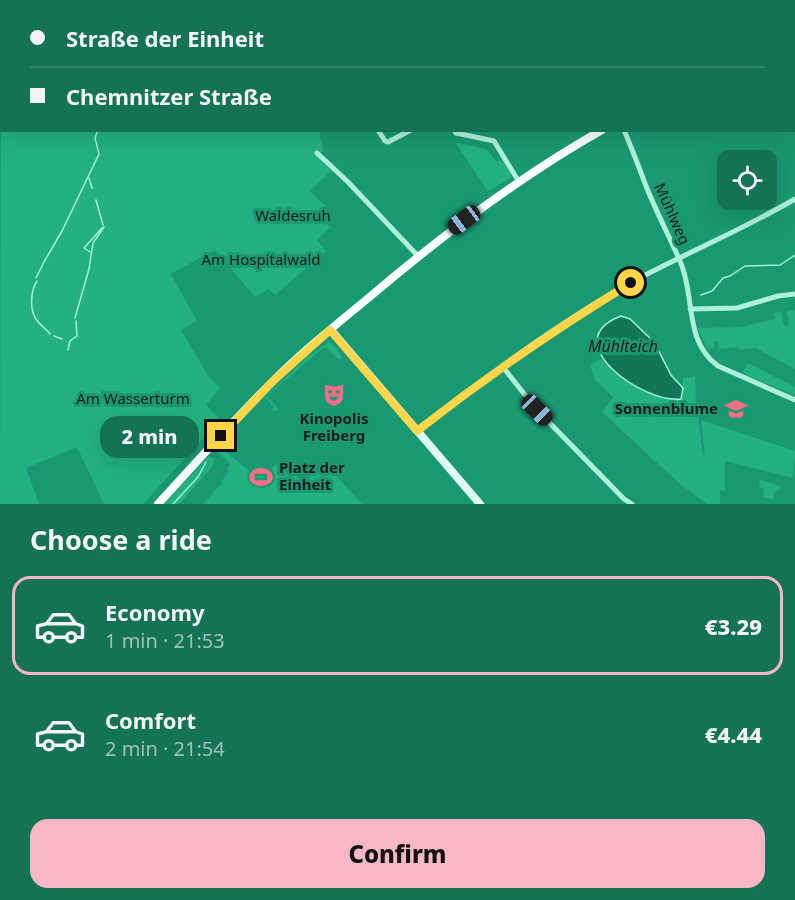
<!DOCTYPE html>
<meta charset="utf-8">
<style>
:root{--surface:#147255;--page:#1d775b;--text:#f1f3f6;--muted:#9dc2b9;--line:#33846c;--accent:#f7b7c4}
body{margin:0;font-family:"Noto Sans",sans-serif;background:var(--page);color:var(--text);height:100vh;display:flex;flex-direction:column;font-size:22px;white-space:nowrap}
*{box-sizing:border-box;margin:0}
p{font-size:20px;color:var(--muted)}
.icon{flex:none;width:33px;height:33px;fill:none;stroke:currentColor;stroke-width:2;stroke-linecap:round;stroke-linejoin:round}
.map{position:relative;height:504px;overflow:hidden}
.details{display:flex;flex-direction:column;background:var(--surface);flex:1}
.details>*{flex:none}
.guide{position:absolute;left:0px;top:0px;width:795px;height:132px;box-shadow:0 6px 24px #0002;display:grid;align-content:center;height:132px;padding:0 30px;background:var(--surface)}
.fabs{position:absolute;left:717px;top:150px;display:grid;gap:12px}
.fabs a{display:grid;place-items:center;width:60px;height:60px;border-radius:12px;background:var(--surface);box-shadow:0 6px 24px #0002;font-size:30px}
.end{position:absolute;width:27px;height:27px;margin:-14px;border:8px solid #ffd54a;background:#111;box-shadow:0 0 0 3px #111}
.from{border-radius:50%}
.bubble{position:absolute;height:42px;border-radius:18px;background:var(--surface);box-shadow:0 6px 24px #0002;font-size:20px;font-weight:800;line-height:42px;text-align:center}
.car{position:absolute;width:18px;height:36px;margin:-18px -9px;border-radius:8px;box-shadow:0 0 4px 2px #0007;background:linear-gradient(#222 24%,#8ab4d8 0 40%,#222 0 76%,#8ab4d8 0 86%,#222 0)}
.guide b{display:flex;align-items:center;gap:21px;height:57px;font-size:22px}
.guide b+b{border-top:2px solid var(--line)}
.guide i{width:15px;height:15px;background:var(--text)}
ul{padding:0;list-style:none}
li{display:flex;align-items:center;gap:18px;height:99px;margin:0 12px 9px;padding:0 18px;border:3px solid transparent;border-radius:18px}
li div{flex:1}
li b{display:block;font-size:22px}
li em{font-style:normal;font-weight:800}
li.on{border-color:var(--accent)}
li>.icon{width:54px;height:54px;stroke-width:1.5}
h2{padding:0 30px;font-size:27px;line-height:72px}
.cta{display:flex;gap:12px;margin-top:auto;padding:12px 30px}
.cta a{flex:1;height:69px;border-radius:18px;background:var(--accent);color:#111;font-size:24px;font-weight:800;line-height:69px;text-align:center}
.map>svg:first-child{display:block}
.green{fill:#23b183}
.water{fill:#117658;stroke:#a1f3d7;stroke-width:1.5}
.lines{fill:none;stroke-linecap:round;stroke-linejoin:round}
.stream{stroke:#a1f3d7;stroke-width:1.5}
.street{stroke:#aef1db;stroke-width:5}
.secondary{stroke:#ddfbf2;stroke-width:8}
.primary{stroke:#f8fffd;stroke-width:8}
.rail{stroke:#fff;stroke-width:1.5;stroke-dasharray:10 4.5;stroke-linecap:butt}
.route{stroke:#ffd54a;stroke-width:8}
.labels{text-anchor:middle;stroke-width:6;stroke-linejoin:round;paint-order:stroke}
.street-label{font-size:15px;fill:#1d1d1d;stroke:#1a9871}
.park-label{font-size:15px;fill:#1b1d1c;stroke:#1a9871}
.poi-label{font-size:15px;font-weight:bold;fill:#1d1d1d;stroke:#1a9871;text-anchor:end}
.water-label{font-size:16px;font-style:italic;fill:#1a1c1c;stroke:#1a9871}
</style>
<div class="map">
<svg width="795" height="504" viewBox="0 0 795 504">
<rect width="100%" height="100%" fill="#1a9871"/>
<path class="green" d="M0 0H72L2 2 0 91Z
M84 0H294V1H83Z
M1 105 2 130 319 131 323 150 319 158 331 171 310 191 325 206 318 214 330 227 317 240 326 251 275 295 269 289 255 297 215 250 171 274 197 321 181 330 209 377 220 388 206 405 220 420 143 504H104L77 447 26 468 39 504H0Z
M455 142 486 149 497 162 502 159 512 177 488 191Z
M795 310V369L756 348 740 350 739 347 719 349 718 341H714V348L708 349 697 328 741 327 775 319 774 313 781 312 784 326 789 325 787 312Z
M329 342 337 348 342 357 339 360 325 346 267 396 279 410 273 411 272 410 274 407 266 398 263 399 310 355Z
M601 359 622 378 681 399 683 395V378L695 376 696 401 703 456 705 455 701 420 795 451 793 478 725 461V491L720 490V504H707L680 484 602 412 613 397 595 380 590 365Z
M748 363 795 387 794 395 742 373Z
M219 446 251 472 257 465 269 473 278 461 305 483 323 462 362 504H203L222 483 221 482 229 471 227 470 230 464 218 452Z
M209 456 215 459 212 467 179 504H164Z
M760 480 781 486 780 489 774 493 773 500 763 497 764 489 759 487Z"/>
<path class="water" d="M621 316 630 319 654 342 671 375 683 388 681 399C643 404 555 341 621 316Z"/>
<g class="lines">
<path class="stream" d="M103 0V2
M184 2V0
M89 178 92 188
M96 200 103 225
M90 252 84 248 102 228
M36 278 44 262 62 231 99 154 95 138 98 130
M37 281C31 290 29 308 36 319 39 324 46 329 50 334
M701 295 712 291 723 278 730 276 745 266 780 265 795 255
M75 318 89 269 93 243 104 227
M54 336 62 339
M68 350 70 341 77 336 76 321
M173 504 198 477 206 462"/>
<path class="street" d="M413 0 414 2
M637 0 638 2
M335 2 336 0
M794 56 795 47
M794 67 795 68
M378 130 385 141 388 142 411 130
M454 130 456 133 494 141 519 182
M624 130C632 149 639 167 646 186 656 211 669 236 680 261 696 297 683 340 718 366L795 400
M317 153 348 182 418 256
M690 309 737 308 778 296 795 294
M502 366 537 410 624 499 632 504
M417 431C486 377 556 324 632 282 686 253 742 230 795 199"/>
<path class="secondary" d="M331 330 480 504"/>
<path class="primary" d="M789 2 790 0
M158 504C195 464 231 423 270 384 300 354 333 327 366 300 440 237 517 178 602 130"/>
<path class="rail" d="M79 2 80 0
M0 95 2 93"/>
</g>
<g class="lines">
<path class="route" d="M221 436 272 382 330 330 417 431C486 377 557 328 631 283"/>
</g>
<defs>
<g id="theatre-bare" transform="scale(1.8)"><path d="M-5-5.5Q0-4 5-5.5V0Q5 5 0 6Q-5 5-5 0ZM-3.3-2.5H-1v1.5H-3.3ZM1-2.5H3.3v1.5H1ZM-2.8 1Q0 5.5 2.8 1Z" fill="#ff6e86" stroke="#1a9871" stroke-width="2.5" paint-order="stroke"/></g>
<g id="school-bare" transform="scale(1.8)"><path d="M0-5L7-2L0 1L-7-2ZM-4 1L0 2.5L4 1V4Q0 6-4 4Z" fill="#ff6e86" stroke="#1a9871" stroke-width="2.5" paint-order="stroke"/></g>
<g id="stadium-bare" transform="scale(1.8)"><path d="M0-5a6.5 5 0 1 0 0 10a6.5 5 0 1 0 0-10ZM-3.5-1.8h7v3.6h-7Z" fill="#ff6e86" stroke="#1a9871" stroke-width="2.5" paint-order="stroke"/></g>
</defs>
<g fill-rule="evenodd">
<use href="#theatre-bare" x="334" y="395"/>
<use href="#school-bare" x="736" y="409"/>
<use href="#stadium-bare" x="261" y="477"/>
</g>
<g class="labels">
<g class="street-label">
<text transform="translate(672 214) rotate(66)" y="5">Mühlweg</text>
</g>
<g class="park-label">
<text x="293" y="221">Waldesruh</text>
<text x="261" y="265">Am Hospitalwald</text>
<text x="133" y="404">Am Wasserturm</text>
</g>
<g class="poi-label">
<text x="718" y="414">Sonnenblume</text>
<text x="334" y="424" text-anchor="middle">Kinopolis<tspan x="334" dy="17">Freiberg</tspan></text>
<text x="279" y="473" text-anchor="start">Platz der<tspan x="279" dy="17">Einheit</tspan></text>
</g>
<g class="water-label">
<text x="623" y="352">Mühlteich</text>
</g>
</g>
</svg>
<div class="fabs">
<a><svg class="icon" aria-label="locate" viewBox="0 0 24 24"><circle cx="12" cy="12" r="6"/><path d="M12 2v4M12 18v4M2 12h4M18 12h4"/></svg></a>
</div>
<i class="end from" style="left:631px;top:283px"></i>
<i class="end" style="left:221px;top:436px"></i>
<div class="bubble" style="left:100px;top:416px;width:99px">2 min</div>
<i class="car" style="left:464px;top:220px;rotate:233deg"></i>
<i class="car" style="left:537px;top:410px;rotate:135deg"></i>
<div class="guide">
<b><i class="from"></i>Straße der Einheit</b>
<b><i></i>Chemnitzer Straße</b>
</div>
</div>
<section class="details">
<h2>Choose a ride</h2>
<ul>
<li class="on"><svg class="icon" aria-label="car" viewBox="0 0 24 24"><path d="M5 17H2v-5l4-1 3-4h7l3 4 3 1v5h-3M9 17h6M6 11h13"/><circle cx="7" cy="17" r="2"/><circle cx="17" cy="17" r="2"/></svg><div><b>Economy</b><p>1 min · 21:53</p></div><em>€3.29</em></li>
<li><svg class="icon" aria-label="car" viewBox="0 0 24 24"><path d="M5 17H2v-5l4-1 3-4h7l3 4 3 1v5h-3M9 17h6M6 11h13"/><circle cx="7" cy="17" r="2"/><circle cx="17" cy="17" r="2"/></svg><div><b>Comfort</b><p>2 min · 21:54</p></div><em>€4.44</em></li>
</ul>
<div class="cta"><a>Confirm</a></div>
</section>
